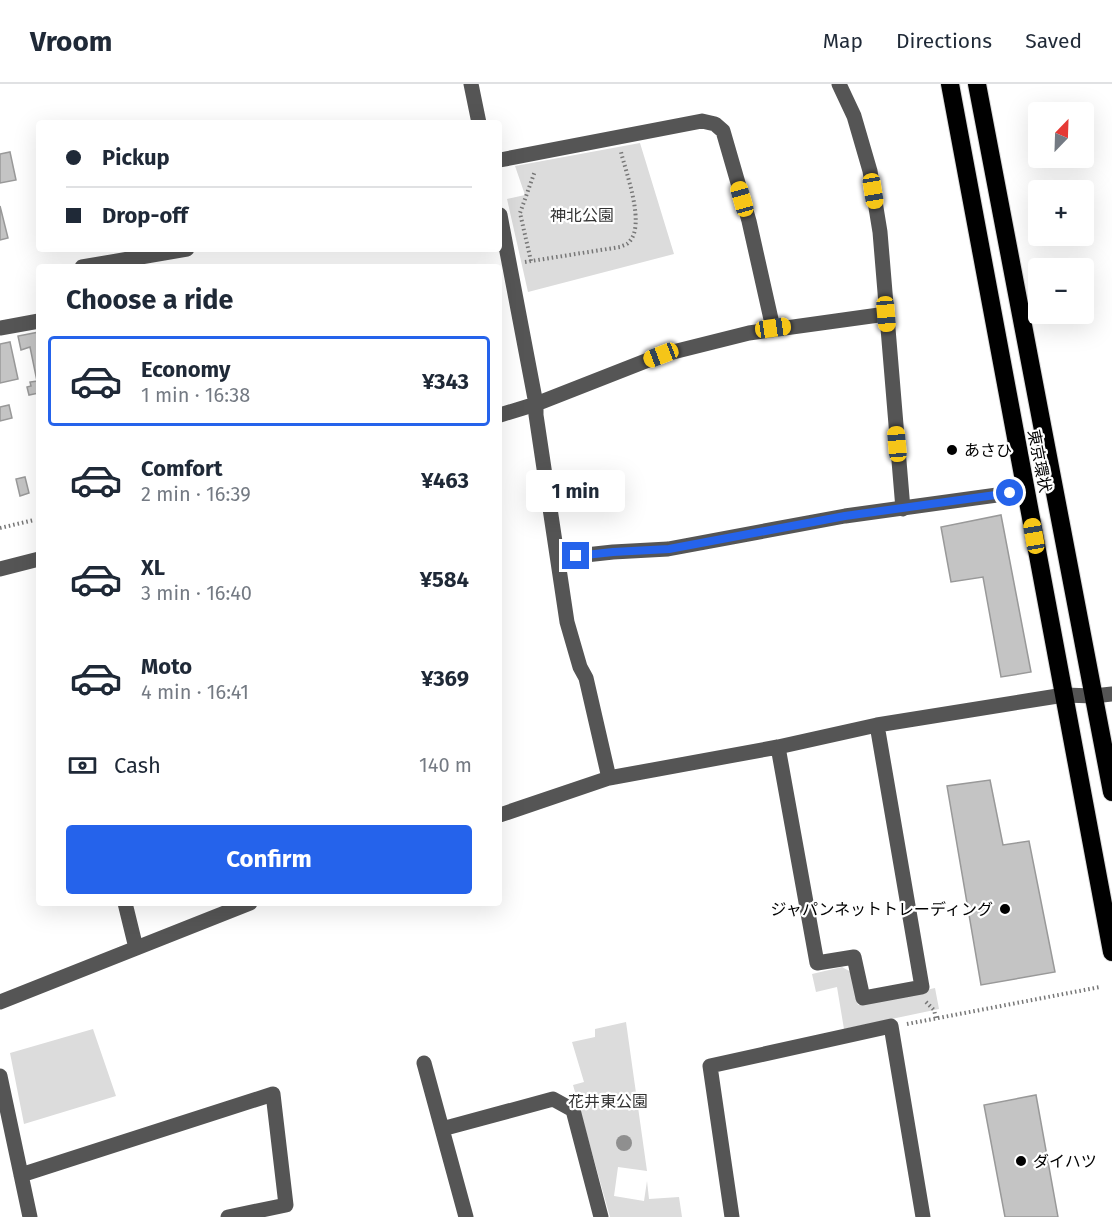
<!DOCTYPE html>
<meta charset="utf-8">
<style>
:root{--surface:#fff;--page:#f6f6f7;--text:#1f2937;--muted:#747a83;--line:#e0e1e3;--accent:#2563eb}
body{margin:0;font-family:"Fira Sans","Noto Sans JP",sans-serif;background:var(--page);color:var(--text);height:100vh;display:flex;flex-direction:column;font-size:22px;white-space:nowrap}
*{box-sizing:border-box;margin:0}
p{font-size:20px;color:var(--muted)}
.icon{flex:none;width:33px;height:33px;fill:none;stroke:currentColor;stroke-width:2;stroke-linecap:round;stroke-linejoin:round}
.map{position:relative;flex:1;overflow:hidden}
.panel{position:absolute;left:36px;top:180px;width:466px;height:642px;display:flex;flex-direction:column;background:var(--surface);border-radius:6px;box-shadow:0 6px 24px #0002}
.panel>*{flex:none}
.hud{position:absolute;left:36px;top:36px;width:466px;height:132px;border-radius:6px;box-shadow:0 6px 24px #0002;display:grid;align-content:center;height:132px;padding:0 30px;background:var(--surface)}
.needle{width:39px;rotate:23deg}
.tools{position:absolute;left:1028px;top:18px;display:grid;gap:12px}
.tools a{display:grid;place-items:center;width:66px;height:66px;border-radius:6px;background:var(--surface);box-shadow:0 6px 24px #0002;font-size:30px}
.end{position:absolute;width:27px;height:27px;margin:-14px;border:8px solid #2563eb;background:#fff;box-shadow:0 0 0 3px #fff}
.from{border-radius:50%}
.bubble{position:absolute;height:42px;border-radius:6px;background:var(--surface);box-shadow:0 6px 24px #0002;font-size:20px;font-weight:700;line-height:42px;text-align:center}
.car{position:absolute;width:18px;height:36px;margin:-18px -9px;border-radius:8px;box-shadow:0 0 4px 2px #0007;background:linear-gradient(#f5c518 24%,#345 0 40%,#f5c518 0 76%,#345 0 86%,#f5c518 0)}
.hud b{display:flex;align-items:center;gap:21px;height:57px;font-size:22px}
.hud b+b{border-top:2px solid var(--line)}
.hud i{width:15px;height:15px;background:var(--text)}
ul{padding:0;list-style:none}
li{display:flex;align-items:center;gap:18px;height:90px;margin:0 12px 9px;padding:0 18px;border:3px solid transparent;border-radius:6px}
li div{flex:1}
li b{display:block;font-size:22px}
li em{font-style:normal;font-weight:700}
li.active{border-color:var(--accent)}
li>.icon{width:54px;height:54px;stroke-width:1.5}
h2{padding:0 30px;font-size:27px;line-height:72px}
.pay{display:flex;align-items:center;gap:15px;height:66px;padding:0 30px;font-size:22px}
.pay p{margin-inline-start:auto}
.action{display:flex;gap:12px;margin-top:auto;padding:12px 30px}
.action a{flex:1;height:69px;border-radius:6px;background:var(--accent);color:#fff;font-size:24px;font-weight:700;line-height:69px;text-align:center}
header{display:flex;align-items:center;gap:36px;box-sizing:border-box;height:84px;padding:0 30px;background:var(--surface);border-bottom:2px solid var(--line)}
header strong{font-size:28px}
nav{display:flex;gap:33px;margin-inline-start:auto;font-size:21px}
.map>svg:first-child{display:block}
.green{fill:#dcdcdc}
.building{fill:#c4c4c4;stroke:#999;stroke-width:1.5}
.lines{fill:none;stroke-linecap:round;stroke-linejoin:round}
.highway-casing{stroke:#dbdbdb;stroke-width:20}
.path{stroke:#777;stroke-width:4;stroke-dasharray:1.5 3;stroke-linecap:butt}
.minor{stroke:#555;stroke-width:15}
.highway{stroke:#000;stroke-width:18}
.tree{fill:#8f8f8f}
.route{stroke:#2563eb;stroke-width:8}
.poi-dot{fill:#000;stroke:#fff;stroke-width:2}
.labels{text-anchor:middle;stroke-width:4.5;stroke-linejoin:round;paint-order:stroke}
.park-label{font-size:16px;fill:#333;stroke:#fff}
.poi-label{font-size:16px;fill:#000;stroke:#fff;text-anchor:start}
.street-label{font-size:16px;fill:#000;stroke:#fff}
</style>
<header>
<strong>Vroom</strong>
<nav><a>Map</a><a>Directions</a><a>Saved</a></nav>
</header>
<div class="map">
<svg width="1112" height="1133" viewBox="0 0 1112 1133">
<rect width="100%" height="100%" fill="#fff"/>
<path class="green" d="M640 59 674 170 528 208 507 115 525 111 515 82Z
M842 883 851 888 858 921 935 904 939 925 844 945 837 903 816 908 812 890Z
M626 938 647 1087 618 1083 614 1112 644 1117 647 1097 649 1115 679 1113 682 1133H610L573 1001 584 998 572 958 595 953V945Z
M93 945 116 1012 24 1040 10 969Z"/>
<path class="building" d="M10 68 16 96 0 99V70Z
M0 122 8 154 0 156Z
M39 248V309L29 311 27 303 31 302 30 298 37 297 30 263 21 266 18 252Z
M10 258 18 295 0 299V260Z
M9 321 12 334 0 337V323Z
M25 393 29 409 20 412 16 395Z
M1001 431 1031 588 1001 593 983 493 951 498 941 443Z
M990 696 1003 761 1029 757 1055 888 981 901 947 702Z
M1036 1011 1058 1133H1005L984 1021Z"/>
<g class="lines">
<g class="highway-casing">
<path id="highway" d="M950 0 1112 868
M977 0 1112 708"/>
</g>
<path class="path" d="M531 177 520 129 535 87
M525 178 620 163C623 161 627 161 629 158 646 141 626 89 621 68
M0 444 34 436
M926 918 934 926 936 934
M907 940 1100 903"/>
<path class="minor" d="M471 0 479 39
M839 0 854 32 870 87 880 148 903 425
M500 76 702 37 715 40 723 47 749 137 773 244
M500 131 536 320V331L567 538 580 583 586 594 609 694
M82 183 187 165
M0 244 39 237
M500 331 536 320 661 271 749 249 886 230
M558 474 613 468 668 465 845 432 1026 407
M0 485 39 475
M778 663 817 879 854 873 863 914 922 903 877 641
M500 731 609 694 778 663 877 641 1064 611 1094 612 1112 610
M125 819 136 864
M0 918 250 819
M424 979 466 1133
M0 992 30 1133
M442 1045 553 1015 573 1026 601 1133
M21 1091 273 1010 286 1121 228 1133
M732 1133 710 982 891 942 923 1133"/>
<use href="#highway" class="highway"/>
</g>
<circle class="tree" cx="624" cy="1059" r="8"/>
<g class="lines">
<path class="route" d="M576 472 613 468 669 465 845 432 1010 409"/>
</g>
<g class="poi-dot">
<circle cx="952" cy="366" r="6"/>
<circle cx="1005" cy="825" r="6"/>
<circle cx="1021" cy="1077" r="6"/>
</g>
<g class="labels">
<g class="park-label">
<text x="582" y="137">神北公園</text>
<text x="608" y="1023">花井東公園</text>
</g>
<g class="poi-label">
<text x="964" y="372">あさひ</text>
<text x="993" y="831" text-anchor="end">ジャパンネットトレーディング</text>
<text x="1033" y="1083">ダイハツ</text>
</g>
<g class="street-label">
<text transform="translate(1040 377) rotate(79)" y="6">東京環状</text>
</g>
</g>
</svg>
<div class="tools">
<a><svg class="needle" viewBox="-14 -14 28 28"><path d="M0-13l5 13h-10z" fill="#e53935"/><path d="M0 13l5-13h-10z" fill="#747a83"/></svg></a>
<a>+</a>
<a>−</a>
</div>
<i class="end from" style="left:1010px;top:409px"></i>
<i class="end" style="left:576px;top:472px"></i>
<div class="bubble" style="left:526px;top:386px;width:99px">1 min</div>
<i class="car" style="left:873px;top:107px;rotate:171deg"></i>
<i class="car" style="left:742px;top:115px;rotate:344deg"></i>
<i class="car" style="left:886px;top:230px;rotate:175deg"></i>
<i class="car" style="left:773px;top:244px;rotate:82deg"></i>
<i class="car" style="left:661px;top:271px;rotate:249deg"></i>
<i class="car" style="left:897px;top:360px;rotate:355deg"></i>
<i class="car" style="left:1034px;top:452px;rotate:350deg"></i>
<div class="hud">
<b><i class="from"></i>Pickup</b>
<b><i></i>Drop-off</b>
</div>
<section class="panel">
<h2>Choose a ride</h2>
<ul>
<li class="active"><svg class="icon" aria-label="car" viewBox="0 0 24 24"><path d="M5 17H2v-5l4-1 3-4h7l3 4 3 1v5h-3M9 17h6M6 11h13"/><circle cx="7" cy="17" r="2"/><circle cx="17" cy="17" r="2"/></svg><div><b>Economy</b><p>1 min · 16:38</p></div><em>¥343</em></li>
<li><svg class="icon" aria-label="car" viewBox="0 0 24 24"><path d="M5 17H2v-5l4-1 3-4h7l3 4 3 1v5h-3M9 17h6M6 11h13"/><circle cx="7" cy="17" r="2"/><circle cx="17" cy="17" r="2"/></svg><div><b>Comfort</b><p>2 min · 16:39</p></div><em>¥463</em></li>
<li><svg class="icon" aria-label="car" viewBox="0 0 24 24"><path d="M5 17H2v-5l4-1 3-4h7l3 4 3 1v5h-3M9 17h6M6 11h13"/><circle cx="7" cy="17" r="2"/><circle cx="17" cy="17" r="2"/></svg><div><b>XL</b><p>3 min · 16:40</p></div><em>¥584</em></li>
<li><svg class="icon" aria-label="car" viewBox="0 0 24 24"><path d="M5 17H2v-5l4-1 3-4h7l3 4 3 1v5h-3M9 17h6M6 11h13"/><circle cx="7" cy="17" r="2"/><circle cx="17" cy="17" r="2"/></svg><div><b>Moto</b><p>4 min · 16:41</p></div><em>¥369</em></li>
</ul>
<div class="pay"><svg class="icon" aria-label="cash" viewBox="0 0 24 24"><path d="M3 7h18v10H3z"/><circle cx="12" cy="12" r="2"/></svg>Cash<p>140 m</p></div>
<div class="action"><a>Confirm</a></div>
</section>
</div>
